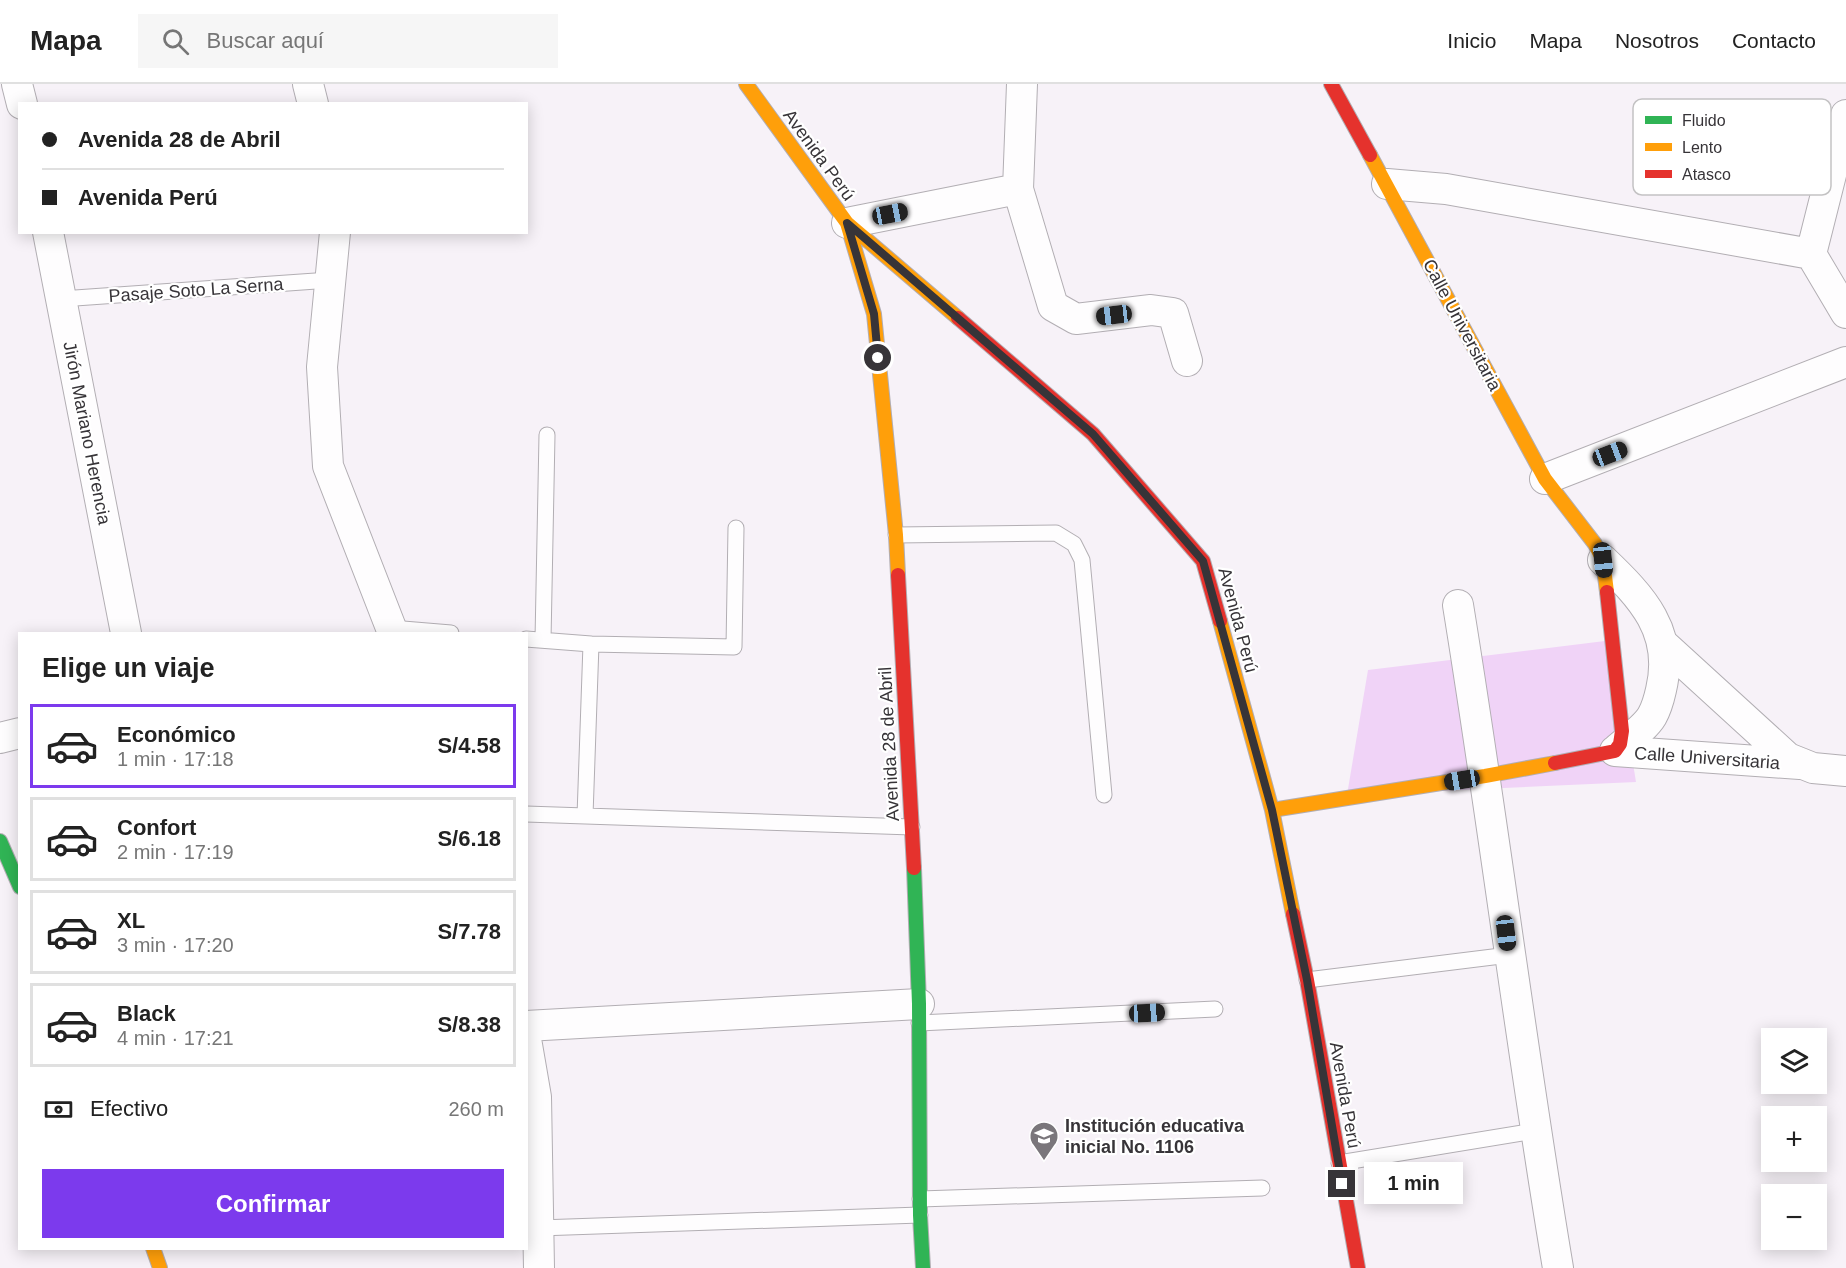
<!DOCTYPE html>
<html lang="es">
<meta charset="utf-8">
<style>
:root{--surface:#fff;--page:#f6f6f6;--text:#222;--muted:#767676;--line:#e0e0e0;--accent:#7c3aed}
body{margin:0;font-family:Helvetica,sans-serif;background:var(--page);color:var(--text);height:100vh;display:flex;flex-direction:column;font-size:22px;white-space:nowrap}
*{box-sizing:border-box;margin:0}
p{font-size:20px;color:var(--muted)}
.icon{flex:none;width:33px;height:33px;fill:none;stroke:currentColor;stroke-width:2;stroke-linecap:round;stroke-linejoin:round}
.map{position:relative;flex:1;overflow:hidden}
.details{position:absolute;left:18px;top:548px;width:510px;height:618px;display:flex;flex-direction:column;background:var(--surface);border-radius:0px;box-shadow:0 3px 15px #0003}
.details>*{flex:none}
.hud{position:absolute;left:18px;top:18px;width:510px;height:132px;border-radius:0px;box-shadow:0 3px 15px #0003;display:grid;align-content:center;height:132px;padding:0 24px;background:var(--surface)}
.buttons{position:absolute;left:1761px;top:944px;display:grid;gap:12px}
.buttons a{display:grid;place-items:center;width:66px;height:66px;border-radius:0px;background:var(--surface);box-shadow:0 3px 15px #0003;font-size:30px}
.end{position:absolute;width:27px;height:27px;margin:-14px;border:8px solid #373438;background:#fff;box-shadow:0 0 0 3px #fff}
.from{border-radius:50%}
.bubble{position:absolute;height:42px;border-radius:0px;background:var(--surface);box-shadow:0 3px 15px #0003;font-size:20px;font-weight:700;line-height:42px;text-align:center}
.car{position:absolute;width:18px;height:36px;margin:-18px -9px;border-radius:8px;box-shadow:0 0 4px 2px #0007;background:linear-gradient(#222 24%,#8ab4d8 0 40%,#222 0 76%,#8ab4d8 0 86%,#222 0)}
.hud b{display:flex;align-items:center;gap:21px;height:57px;font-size:22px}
.hud b+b{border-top:2px solid var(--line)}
.hud i{width:15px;height:15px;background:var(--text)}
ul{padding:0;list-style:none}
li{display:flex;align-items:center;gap:18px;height:84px;margin:0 12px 9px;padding:0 12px;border:3px solid var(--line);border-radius:0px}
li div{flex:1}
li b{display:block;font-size:22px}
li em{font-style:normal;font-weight:700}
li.current{border-color:var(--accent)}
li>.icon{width:54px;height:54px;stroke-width:1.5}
h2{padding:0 24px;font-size:27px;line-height:72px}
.pay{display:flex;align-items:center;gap:15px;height:66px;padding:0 24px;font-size:22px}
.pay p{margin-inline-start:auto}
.primary-button{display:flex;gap:12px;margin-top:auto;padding:12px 24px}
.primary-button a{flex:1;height:69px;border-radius:0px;background:var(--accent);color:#fff;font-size:24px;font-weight:700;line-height:69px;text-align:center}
header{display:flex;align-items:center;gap:36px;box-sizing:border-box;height:84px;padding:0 30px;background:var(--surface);border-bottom:2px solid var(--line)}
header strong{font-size:28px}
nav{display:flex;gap:33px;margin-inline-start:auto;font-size:21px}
.search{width:420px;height:54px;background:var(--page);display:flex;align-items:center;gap:15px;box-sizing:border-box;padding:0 21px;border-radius:0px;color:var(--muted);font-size:22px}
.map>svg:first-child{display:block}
.green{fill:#f0d3f7}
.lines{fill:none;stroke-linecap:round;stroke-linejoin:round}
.lane-casing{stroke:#b2aeb3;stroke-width:17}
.street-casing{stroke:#b2aeb3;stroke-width:32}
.fast-casing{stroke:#b2aeb3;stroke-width:16}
.slow-casing{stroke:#b2aeb3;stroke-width:16}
.jam-casing{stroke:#b2aeb3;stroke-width:16}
.lane{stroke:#fefdfe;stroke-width:15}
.street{stroke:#fefdfe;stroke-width:30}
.fast{stroke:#30b455;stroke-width:14}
.slow{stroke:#ff9f0a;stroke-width:14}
.jam{stroke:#e5322d;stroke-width:14}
.route{stroke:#373438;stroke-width:8}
.labels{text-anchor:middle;stroke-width:4.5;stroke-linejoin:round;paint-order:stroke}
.street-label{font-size:18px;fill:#373438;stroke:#fff}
.poi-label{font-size:18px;font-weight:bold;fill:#373438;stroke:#fff;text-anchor:start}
.key{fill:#fff;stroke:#c3c2c3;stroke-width:1.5}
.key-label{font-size:16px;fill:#373438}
</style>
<header>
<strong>Mapa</strong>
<div class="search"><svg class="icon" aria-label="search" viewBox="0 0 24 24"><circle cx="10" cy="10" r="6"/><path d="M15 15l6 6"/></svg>Buscar aquí</div>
<nav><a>Inicio</a><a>Mapa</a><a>Nosotros</a><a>Contacto</a></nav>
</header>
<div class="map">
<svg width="1846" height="1184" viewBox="0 0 1846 1184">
<rect width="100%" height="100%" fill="#f7f2f8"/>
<path class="green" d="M1613 556 1636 698 1347 711 1368 586Z"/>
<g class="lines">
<g class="lane-casing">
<path id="lane" d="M61 215 330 196
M896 451 1056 449 1074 460 1082 476 1104 711
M391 544 451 549
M526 555 591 560 585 732
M543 556 547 351
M591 560 734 563 736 444
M526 730 912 743
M1307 896 1509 871
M919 939 1215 925
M1339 1079 1535 1047
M920 1115 1262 1104
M539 1144 920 1131"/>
</g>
<g class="street-casing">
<path id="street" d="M17 0 22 20
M308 0 313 20
M1022 0 1018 105 1053 222 1076 235 1151 226 1173 229 1187 277
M1846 31 1811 170 1846 229
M1387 100 1446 105 1811 170
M847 139 1018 105
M48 148 126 549
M335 148 322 283 328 382 393 549
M1545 395 1846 278
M1603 476C1642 513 1675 548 1661 606 1659 615 1656 625 1652 632 1645 644 1625 658 1615 667L1800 680
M1458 521C1494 742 1521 964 1558 1184
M1662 559 1788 674 1813 684 1846 687
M0 654 20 649
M526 942 919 920
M526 955 536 1013 539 1184"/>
</g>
<g class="fast-casing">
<path id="fast" d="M0 757 20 803
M914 784 919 920 920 1131 923 1184"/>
</g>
<g class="slow-casing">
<path id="slow" d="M746 0 847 139 958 234
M1370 71 1545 395 1595 460 1603 476 1607 508
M847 139 874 230 896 451 898 491
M1220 537 1272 726 1293 830
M1272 726 1485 692 1555 679
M153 1164 160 1184"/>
</g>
<g class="jam-casing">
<path id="jam" d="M1331 0 1370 71
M958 234 1093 350 1203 477 1220 537
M898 491 914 784
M1555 679 1615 667 1620 660 1622 647 1607 508
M1293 830 1307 896 1358 1184"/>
</g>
<use href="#lane" class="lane"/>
<use href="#street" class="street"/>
<use href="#fast" class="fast"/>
<use href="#slow" class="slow"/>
<use href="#jam" class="jam"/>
</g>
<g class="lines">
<path class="route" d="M878 274 874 230 847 139 1093 350 1203 477 1272 726 1307 896 1342 1100"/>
</g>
<defs>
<g id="school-pin" transform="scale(1.5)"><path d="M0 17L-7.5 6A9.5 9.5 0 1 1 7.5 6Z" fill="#7a767b" stroke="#fff"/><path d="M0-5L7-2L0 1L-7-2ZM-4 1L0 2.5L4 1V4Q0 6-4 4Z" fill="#fff"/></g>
</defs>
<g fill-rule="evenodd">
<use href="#school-pin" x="1044" y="1052"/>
</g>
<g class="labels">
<g class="street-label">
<text transform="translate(819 71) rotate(54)" y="6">Avenida Perú</text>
<text transform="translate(196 206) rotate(-4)" y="6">Pasaje Soto La Serna</text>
<text transform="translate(1462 241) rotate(62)" y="6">Calle Universitaria</text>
<text transform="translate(87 349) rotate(79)" y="6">Jirón Mariano Herencia</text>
<text transform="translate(1238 536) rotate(75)" y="6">Avenida Perú</text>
<text transform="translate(889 660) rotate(-93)" y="6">Avenida 28 de Abril</text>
<text transform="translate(1707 674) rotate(4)" y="6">Calle Universitaria</text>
<text transform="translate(1345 1011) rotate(80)" y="6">Avenida Perú</text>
</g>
<g class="poi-label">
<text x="1065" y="1048">Institución educativa<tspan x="1065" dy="21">inicial No. 1106</tspan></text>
</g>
</g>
<rect x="1633" y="15" width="198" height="96" rx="9" class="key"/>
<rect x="1645" y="32" width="27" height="8" fill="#30b455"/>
<rect x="1645" y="59" width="27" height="8" fill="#ff9f0a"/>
<rect x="1645" y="86" width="27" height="8" fill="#e5322d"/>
<g class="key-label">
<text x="1682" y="42">Fluido</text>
<text x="1682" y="69">Lento</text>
<text x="1682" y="96">Atasco</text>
</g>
</svg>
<div class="buttons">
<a><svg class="icon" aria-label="layers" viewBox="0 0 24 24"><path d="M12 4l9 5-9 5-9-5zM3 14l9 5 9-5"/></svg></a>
<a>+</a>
<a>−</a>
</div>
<i class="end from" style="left:878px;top:274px"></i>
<i class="end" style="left:1342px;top:1100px"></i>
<div class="bubble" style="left:1364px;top:1078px;width:99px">1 min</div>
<i class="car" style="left:890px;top:130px;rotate:79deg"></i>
<i class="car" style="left:1114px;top:231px;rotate:263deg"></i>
<i class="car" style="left:1610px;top:370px;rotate:69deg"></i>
<i class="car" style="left:1603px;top:476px;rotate:174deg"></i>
<i class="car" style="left:1462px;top:696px;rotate:261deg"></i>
<i class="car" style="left:1506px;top:849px;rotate:173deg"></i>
<i class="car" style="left:1147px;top:929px;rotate:87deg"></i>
<div class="hud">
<b><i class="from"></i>Avenida 28 de Abril</b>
<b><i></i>Avenida Perú</b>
</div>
<section class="details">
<h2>Elige un viaje</h2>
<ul>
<li class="current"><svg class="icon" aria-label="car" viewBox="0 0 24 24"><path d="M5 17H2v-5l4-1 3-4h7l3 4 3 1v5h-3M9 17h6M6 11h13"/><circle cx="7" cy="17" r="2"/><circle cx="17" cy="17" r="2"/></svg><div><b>Económico</b><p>1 min · 17:18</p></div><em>S/4.58</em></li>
<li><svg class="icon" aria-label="car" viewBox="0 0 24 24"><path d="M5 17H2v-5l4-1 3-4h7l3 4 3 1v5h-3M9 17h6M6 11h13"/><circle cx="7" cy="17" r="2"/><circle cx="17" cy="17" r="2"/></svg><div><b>Confort</b><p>2 min · 17:19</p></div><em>S/6.18</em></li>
<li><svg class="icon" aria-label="car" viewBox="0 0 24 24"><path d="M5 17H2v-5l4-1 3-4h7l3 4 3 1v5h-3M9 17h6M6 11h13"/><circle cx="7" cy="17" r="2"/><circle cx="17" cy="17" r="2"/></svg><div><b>XL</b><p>3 min · 17:20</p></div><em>S/7.78</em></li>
<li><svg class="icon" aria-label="car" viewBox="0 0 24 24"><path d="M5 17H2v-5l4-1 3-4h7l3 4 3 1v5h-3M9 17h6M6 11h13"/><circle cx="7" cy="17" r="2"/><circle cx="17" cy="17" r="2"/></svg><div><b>Black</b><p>4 min · 17:21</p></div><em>S/8.38</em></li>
</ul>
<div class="pay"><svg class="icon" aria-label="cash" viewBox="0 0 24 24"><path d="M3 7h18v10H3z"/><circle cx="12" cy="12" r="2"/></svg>Efectivo<p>260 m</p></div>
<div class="primary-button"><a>Confirmar</a></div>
</section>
</div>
